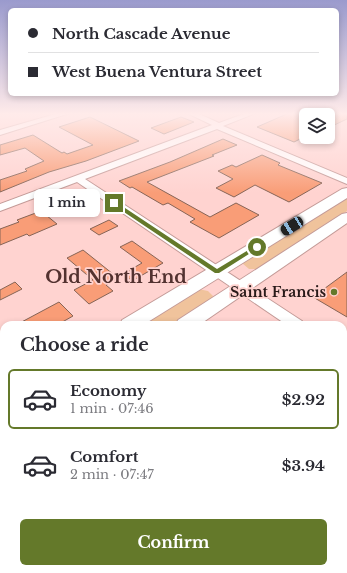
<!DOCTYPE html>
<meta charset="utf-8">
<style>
:root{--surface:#fff;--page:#f7f7f7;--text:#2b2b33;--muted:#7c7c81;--line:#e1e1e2;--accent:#64792a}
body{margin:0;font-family:"Libre Baskerville",serif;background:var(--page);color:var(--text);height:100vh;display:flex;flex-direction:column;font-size:15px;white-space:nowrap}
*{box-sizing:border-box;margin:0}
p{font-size:13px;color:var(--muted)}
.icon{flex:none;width:22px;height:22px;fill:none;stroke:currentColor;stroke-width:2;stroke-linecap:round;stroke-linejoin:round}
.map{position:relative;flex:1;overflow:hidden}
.panel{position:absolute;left:0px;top:321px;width:347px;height:252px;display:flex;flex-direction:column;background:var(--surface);border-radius:12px 12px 0 0;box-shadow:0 2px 6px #0003}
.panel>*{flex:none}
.guide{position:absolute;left:8px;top:8px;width:331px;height:88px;border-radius:6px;box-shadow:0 2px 6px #0003;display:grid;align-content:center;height:88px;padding:0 20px;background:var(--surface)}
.fabs{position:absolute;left:299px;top:108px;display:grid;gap:8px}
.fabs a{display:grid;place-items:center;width:36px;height:36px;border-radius:6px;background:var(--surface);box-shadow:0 2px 6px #0003;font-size:20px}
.end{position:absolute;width:18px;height:18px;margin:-9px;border:5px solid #64792a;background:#fff;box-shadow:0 0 0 2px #fff}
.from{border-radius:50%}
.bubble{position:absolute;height:28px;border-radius:6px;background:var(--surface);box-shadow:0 2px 6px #0003;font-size:13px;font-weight:700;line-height:28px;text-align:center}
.car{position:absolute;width:12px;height:24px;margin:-12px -6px;border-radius:5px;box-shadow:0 0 3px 1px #0007;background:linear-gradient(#222 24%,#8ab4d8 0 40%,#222 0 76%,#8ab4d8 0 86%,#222 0)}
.guide b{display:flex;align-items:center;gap:14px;height:38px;font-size:15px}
.guide b+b{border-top:1px solid var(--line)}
.guide i{width:10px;height:10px;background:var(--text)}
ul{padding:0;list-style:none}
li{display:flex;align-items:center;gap:12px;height:60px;margin:0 8px 6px;padding:0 12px;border:2px solid transparent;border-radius:6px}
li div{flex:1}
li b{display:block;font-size:15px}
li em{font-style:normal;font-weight:700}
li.on{border-color:var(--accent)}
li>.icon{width:36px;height:36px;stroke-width:1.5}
h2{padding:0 20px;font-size:18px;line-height:48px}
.cta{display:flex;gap:8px;margin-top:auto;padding:8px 20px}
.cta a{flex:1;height:46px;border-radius:6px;background:var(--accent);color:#fff;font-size:16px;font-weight:700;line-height:46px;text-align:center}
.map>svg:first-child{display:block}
.green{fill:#f0c39c}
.building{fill:#f99d77;stroke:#866456}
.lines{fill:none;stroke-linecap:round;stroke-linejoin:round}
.minor-casing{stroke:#c49b98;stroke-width:2}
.major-casing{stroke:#c49b98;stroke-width:2}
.minor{fill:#fff;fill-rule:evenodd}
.major{fill:#fff;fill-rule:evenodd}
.route{fill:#64792a}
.poi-dot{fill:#64792a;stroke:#ffd3d0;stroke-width:1.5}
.labels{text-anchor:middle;stroke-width:3.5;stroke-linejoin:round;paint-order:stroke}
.poi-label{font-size:14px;font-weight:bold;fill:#291a19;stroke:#ffd3d0;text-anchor:end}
.district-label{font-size:18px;font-weight:bold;fill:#533230;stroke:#ffd3d0}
</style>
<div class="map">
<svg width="347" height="573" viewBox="0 0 347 573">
<rect width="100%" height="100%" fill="#ffd3d0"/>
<path class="green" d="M347 196V211L257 269H249L242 263Z
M198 289 208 291 213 296 212 299 172 325H140Z"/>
<path class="building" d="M289 113H306V136L294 142 257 127Z
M328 113H347V119L328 128Z
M90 117 139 141 86 161 49 172 0 192V180L27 171 25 169 44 161 25 148 0 155V145L33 135 62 153 64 152 67 154 93 145 59 127Z
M181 117 194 122 164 134 151 128Z
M223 139 237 145 212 155 214 156 147 182 210 217 236 203 259 215 219 238 190 222 195 219 168 203 163 205 132 187 130 188 119 181 170 162Z
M262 155 280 163 278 165 322 183 289 202 255 185 234 197 216 188 233 179 218 171 232 165 236 167Z
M78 198 91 207 71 215 58 206Z
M41 211 57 224 29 236 27 234 0 245V229L19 222 17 220Z
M109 220 118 226 99 235 90 229Z
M132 241 163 263 132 281 123 274 142 263 120 247Z
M83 250 118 278 106 285 113 291 89 304 74 290 93 280 67 258Z
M347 272V317L313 297Z
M15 282 22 289 0 300V290Z
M59 302 73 316 57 325H16Z"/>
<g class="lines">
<g class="minor-casing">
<path id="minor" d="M59 113H70L0 135V130Z
M187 113H197L219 123 246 113H256L223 126 347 178V184L217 129 85 179 302 321 304 325H287L77 182 0 211V204L212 125Z
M343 349 347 350V364L343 363Z
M0 540 4 542V569H24L25 573H3L2 567 0 566Z"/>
</g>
<g class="major-casing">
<path id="major" d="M347 188V198L143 325H120L122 320 342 189Z
M347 213V223L199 325H176L178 320 342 214Z
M4 392V412L0 414V393Z
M4 434V458L0 459V435Z"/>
</g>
<use href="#minor" class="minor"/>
<use href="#major" class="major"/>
</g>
<linearGradient id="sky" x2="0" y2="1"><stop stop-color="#9a9acd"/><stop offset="0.59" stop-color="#ffebea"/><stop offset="1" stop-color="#ffebea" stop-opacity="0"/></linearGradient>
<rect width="347" height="193" fill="url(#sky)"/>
<path class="route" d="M112 202H116L217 269 255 246 260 247 219 273H215L112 204Z"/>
<circle class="poi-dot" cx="334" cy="292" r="4"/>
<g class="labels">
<g class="poi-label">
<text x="326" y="297">Saint Francis</text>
</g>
<g class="district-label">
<text x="116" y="283">Old North End</text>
</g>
</g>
</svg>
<div class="fabs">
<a><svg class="icon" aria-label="layers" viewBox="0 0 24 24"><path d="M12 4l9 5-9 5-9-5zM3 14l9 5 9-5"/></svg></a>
</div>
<i class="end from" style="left:257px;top:247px"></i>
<i class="end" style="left:114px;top:203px"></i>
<div class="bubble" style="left:34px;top:189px;width:66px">1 min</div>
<i class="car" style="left:292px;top:226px;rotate:238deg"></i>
<div class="guide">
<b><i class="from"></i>North Cascade Avenue</b>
<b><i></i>West Buena Ventura Street</b>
</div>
<section class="panel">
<h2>Choose a ride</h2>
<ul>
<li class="on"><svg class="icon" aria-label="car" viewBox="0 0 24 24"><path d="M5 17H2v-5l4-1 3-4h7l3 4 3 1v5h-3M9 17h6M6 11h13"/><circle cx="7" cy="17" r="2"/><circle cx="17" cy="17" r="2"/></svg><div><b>Economy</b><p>1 min · 07:46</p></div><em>$2.92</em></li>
<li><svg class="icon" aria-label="car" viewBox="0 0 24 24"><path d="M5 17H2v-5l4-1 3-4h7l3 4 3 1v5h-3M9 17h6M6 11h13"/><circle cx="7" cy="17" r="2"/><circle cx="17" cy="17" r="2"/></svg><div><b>Comfort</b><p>2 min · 07:47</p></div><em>$3.94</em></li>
</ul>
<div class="cta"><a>Confirm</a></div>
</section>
</div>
